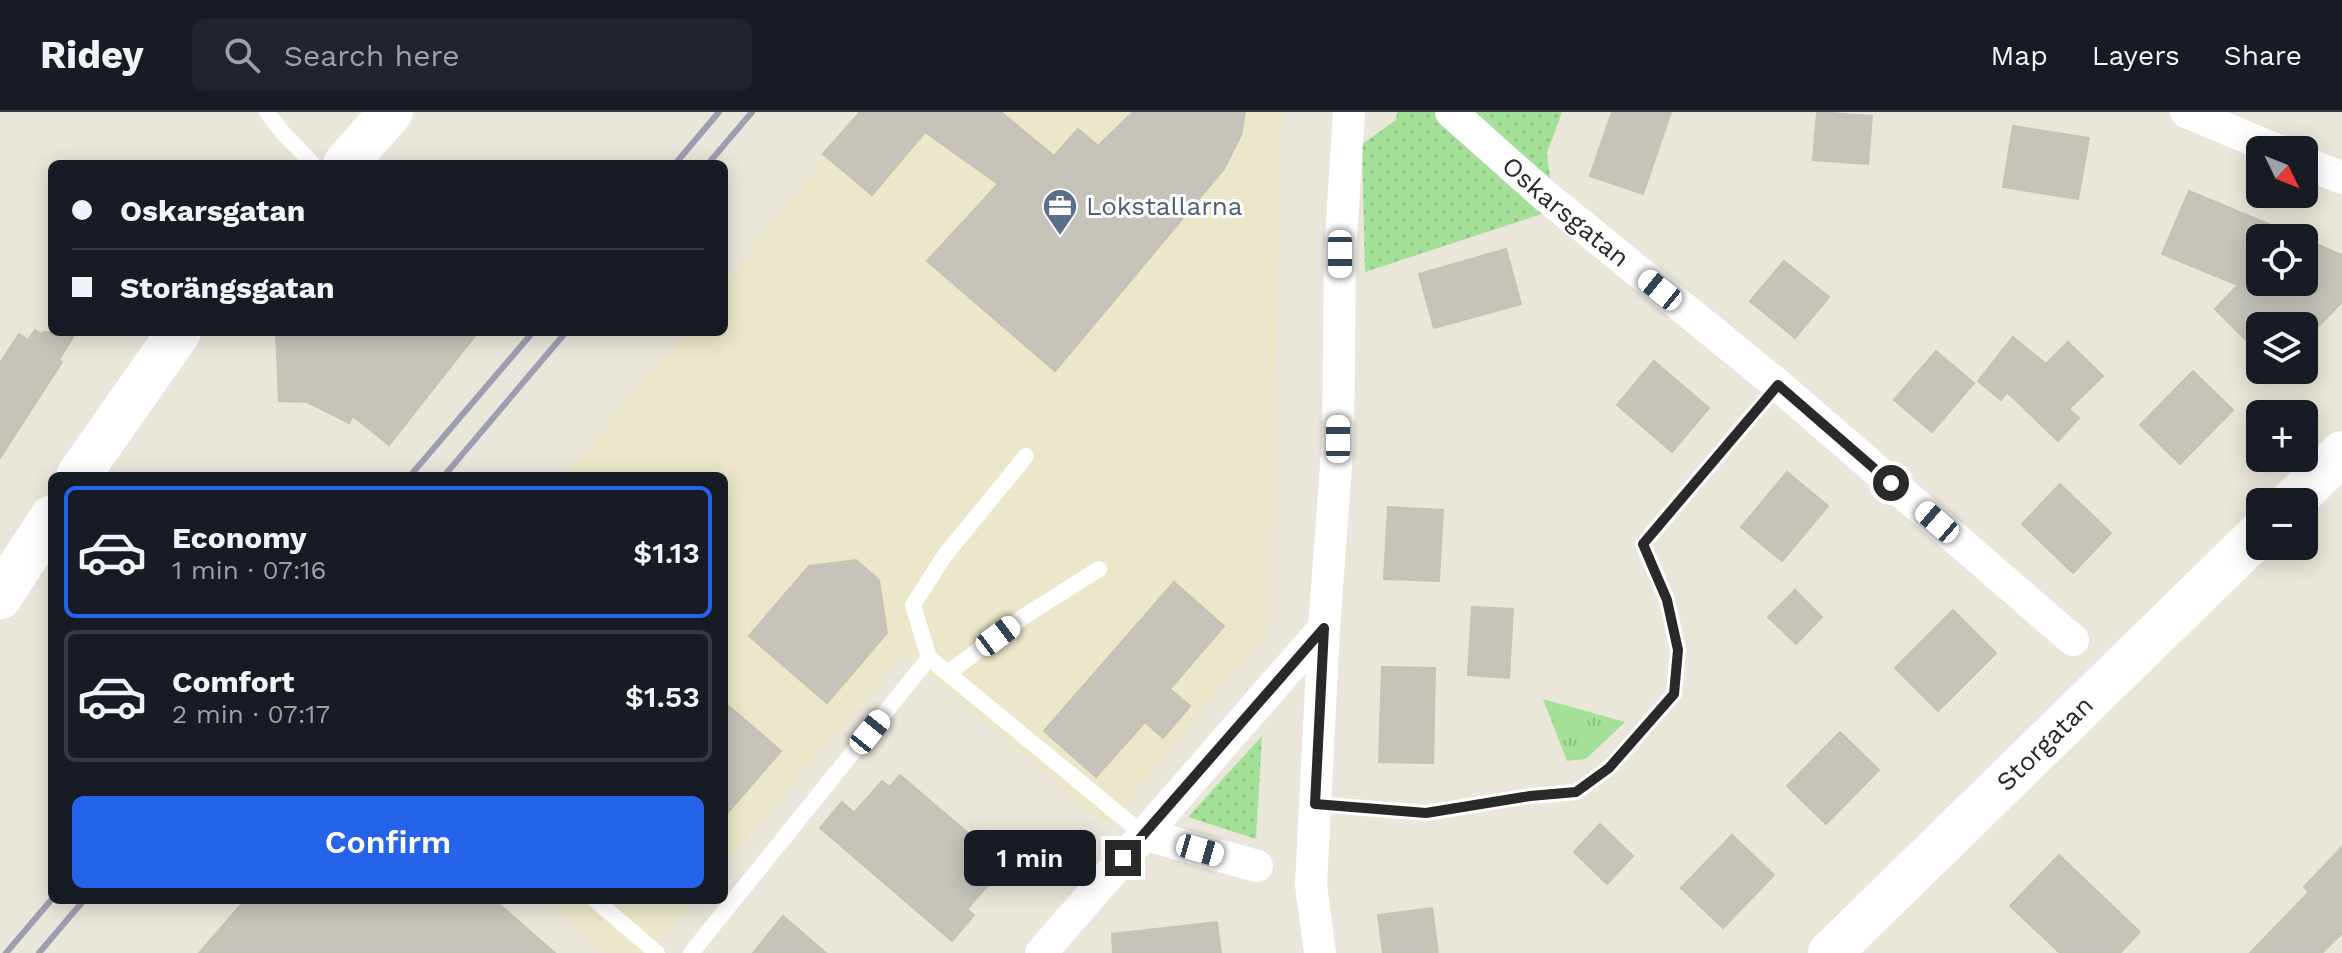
<!DOCTYPE html>
<meta charset="utf-8">
<style>
:root{--surface:#171b24;--page:#20242c;--text:#f1f3f6;--muted:#9ea1a6;--line:#363941;--accent:#2563eb}
body{margin:0;font-family:"Work Sans",sans-serif;background:var(--page);color:var(--text);height:100vh;display:flex;flex-direction:column;font-size:30px;white-space:nowrap}
*{box-sizing:border-box;margin:0}
p{font-size:26px;color:var(--muted)}
.icon{flex:none;width:44px;height:44px;fill:none;stroke:currentColor;stroke-width:2;stroke-linecap:round;stroke-linejoin:round}
.map{position:relative;flex:1;overflow:hidden}
.panel{position:absolute;left:48px;top:360px;width:680px;height:432px;display:flex;flex-direction:column;background:var(--surface);border-radius:12px;box-shadow:0 4px 20px #0003}
.panel>*{flex:none}
.top-card{position:absolute;left:48px;top:48px;width:680px;height:176px;border-radius:12px;box-shadow:0 4px 20px #0003;display:grid;align-content:center;height:176px;padding:0 24px;background:var(--surface)}
.needle{width:52px;rotate:133deg}
.controls{position:absolute;left:2246px;top:24px;display:grid;gap:16px}
.controls a{display:grid;place-items:center;width:72px;height:72px;border-radius:12px;background:var(--surface);box-shadow:0 4px 20px #0003;font-size:40px}
.end{position:absolute;width:36px;height:36px;margin:-18px;border:10px solid #292929;background:#fff;box-shadow:0 0 0 4px #fff}
.from{border-radius:50%}
.bubble{position:absolute;height:56px;border-radius:12px;background:var(--surface);box-shadow:0 4px 20px #0003;font-size:26px;font-weight:600;line-height:56px;text-align:center}
.car{position:absolute;width:24px;height:48px;margin:-24px -12px;border-radius:10px;box-shadow:0 0 6px 2px #0007;background:linear-gradient(#fff 24%,#345 0 40%,#fff 0 76%,#345 0 86%,#fff 0)}
.top-card b{display:flex;align-items:center;gap:28px;height:76px;font-size:30px}
.top-card b+b{border-top:2px solid var(--line)}
.top-card i{width:20px;height:20px;background:var(--text)}
ul{padding:14px 0 0;list-style:none}
li{display:flex;align-items:center;gap:24px;height:132px;margin:0 16px 12px;padding:0 8px;border:4px solid var(--line);border-radius:12px}
li div{flex:1}
li b{display:block;font-size:30px}
li em{font-style:normal;font-weight:600}
li.current{border-color:var(--accent)}
li>.icon{width:72px;height:72px;stroke-width:1.5}
.button{display:flex;gap:16px;margin-top:auto;padding:16px 24px}
.button a{flex:1;height:92px;border-radius:12px;background:var(--accent);color:#fff;font-size:32px;font-weight:600;line-height:92px;text-align:center}
header{display:flex;align-items:center;gap:48px;box-sizing:border-box;height:112px;padding:0 40px;background:var(--surface);border-bottom:2px solid var(--line)}
header strong{font-size:38px}
nav{display:flex;gap:44px;margin-inline-start:auto;font-size:28px}
.search{width:560px;height:72px;background:var(--page);display:flex;align-items:center;gap:20px;box-sizing:border-box;padding:0 28px;border-radius:12px;color:var(--muted);font-size:30px}
.map>svg:first-child{display:block}
.education{fill:#ece7ca}
.grass{fill:url(#grass-dots)}
.park{fill:url(#park-tufts)}
.building{fill:#c6c3ba;stroke:#c6c2b4;stroke-width:2}
.lines{fill:none;stroke-linecap:round;stroke-linejoin:round}
.lane{stroke:#fff;stroke-width:16}
.street{stroke:#fff;stroke-width:32}
.secondary{stroke:#fff;stroke-width:44}
.rail{stroke:#9e9eb2;stroke-width:6}
.route{stroke:#292929;stroke-width:10}
.labels{text-anchor:middle;stroke-width:6;stroke-linejoin:round;paint-order:stroke}
.service-label{font-size:26px;fill:#4e5e75;stroke:#fff;text-anchor:start}
.street-label{font-size:26px;fill:#292929;stroke:#fff}
</style>
<header>
<strong>Ridey</strong>
<div class="search"><svg class="icon" aria-label="search" viewBox="0 0 24 24"><circle cx="10" cy="10" r="6"/><path d="M15 15l6 6"/></svg>Search here</div>
<nav><a>Map</a><a>Layers</a><a>Share</a></nav>
</header>
<div class="map">
<svg width="2342" height="841" viewBox="0 0 2342 841">
<defs>
<pattern id="grass-dots" width="8" height="8" patternUnits="userSpaceOnUse" patternTransform="scale(2)"><rect width="8" height="8" fill="#a5e098"/><path d="M2 2h.1M6 6h.1" fill="none" stroke="#8ec083" stroke-width="1.8" stroke-linecap="round"/></pattern>
<pattern id="park-tufts" width="24" height="20" patternUnits="userSpaceOnUse" patternTransform="scale(2)"><rect width="24" height="20" fill="#a5e098"/><path d="M3 7l-1-3M5 7V3M7 7l1-3M15 17l-1-3M17 17v-4M19 17l1-3" fill="none" stroke="#8ec083"/></pattern>
</defs>
<rect width="100%" height="100%" fill="#ebe6da"/>
<path class="education" d="M859 0H1282L1269 516 1108 715 904 541 724 752V364H563L686 220H724V173Z
M546 788H693L648 841H607Z"/>
<path class="grass" d="M1397 0H1562L1547 41 1554 98 1365 160 1362 32 1396 8Z
M1262 624 1256 727 1188 705Z"/>
<path class="park" d="M1543 587 1625 610 1586 647 1567 649Z"/>
<path class="building" d="M860 0H1001L1054 44 1078 17 1098 34 1133 0H1245L1241 23 1224 57 1055 259 927 149 998 72 925 20 872 83 823 42Z
M1612 0H1671L1643 82 1590 64Z
M1817 0 1872 4 1868 52 1813 48Z
M2013 14 2089 26 2078 87 2003 75Z
M2189 79 2302 126H2260V170H2304V127L2342 143V190L2304 229V214H2260V242L2215 197 2238 173 2162 142Z
M1506 137 1521 192 1434 216 1419 162Z
M1784 149 1829 185 1795 226 1750 189Z
M35 218 42 222 43 220H76L59 248 62 250 0 346V251L19 222 28 228Z
M276 220H478L389 333 353 304 349 311 307 290 279 289Z
M2013 225 2046 252 2068 230 2103 264 2069 297 2079 306 2058 329 2007 280 2001 288 1978 269Z
M1936 239 1974 271 1932 320 1894 288Z
M1654 249 1709 296 1672 340 1617 293Z
M2193 259 2233 298 2180 352 2140 313Z
M1787 360 1828 394 1782 449 1741 415Z
M2060 372 2111 421 2073 461 2022 412Z
M1388 395 1443 398 1439 469 1384 467Z
M856 448 879 468 887 521 827 591 749 524 809 454Z
M1174 470 1224 514 1170 577 1190 594 1163 626 1145 610 1096 665 1044 619Z
M1795 478 1822 505 1796 532 1768 505Z
M1472 495 1513 497 1509 566 1468 563Z
M1953 498 1996 541 1938 599 1895 556Z
M1382 555 1435 556 1433 651 1379 650Z
M724 590 781 639 724 705Z
M1840 620 1879 658 1826 712 1787 674Z
M900 663 995 744 985 756 995 765 967 797 974 803 952 829 820 716 842 690 854 701 882 669 890 675Z
M1600 712 1633 744 1607 772 1574 740Z
M1732 723 1774 763 1723 816 1681 776Z
M2342 735V821L2322 841H2250L2309 780 2304 775Z
M2059 743 2140 820 2120 841H2060L2010 794Z
M245 788H494L555 841H199Z
M1432 796 1438 841H1383L1378 803Z
M783 804 826 841H753Z
M1217 810 1221 841H1113L1112 822Z"/>
<g class="lines">
<path class="lane" d="M267 0 282 20 313 52
M1026 344 945 443 913 493 929 546 1143 722
M948 561 1023 505 1099 457
M1315 692 1426 701 1530 684 1576 680 1609 656 1674 582 1678 538 1667 488 1643 432 1778 273
M595 788 657 841
M691 841 929 546"/>
<g class="street">
<path id="s1" d="M1451 0 1543 82 1778 273 2073 528"/>
<path d="M2186 0 2277 38"/>
<path d="M2304 50 2342 66"/>
<path d="M1143 722 1257 754"/>
<path d="M1041 841 1324 516"/>
<path d="M1320 841 1311 773 1324 516 1338 327 1340 142 1349 0"/>
</g>
<g class="secondary">
<path d="M345 52 391 0"/>
<path d="M78 364 179 220"/>
<path d="M2292 390 2342 341"/>
<path d="M0 485 52 405"/>
<path id="s2" d="M1830 841 2260 421"/>
</g>
<path class="rail" d="M675 52 719 0
M708 52 752 0
M410 364 533 220
M444 364 566 220
M6 841 52 787
M39 841 84 788"/>
</g>
<g class="lines">
<path class="route" d="M1123 746 1324 516 1315 692 1426 701 1530 684 1576 680 1609 656 1674 582 1678 538 1667 488 1643 432 1778 273 1891 371"/>
</g>
<defs>
<g id="office-pin" transform="scale(1.8)"><path d="M0 17L-7.5 6A9.5 9.5 0 1 1 7.5 6Z" fill="#5c6f8a" stroke="#fff"/><path d="M-6-3h4V-5.5h4V-3h4V5H-6ZM-1-4.5V-3h2v-1.5ZM-6 0V1H6V0Z" fill="#fff"/></g>
</defs>
<g fill-rule="evenodd">
<use href="#office-pin" x="1060" y="94"/>
</g>
<g class="labels">
<g class="service-label">
<text x="1086" y="103">Lokstallarna</text>
</g>
<g class="street-label">
<text dy="9" stroke="none"><textPath href="#s1" startOffset="152">Oskarsgatan</textPath></text>
<text dy="9" stroke="none"><textPath href="#s2" startOffset="300">Storgatan</textPath></text>
</g>
</g>
</svg>
<div class="controls">
<a><svg class="needle" viewBox="-14 -14 28 28"><path d="M0-13l5 13h-10z" fill="#e53935"/><path d="M0 13l5-13h-10z" fill="#9ea1a6"/></svg></a>
<a><svg class="icon" aria-label="locate" viewBox="0 0 24 24"><circle cx="12" cy="12" r="6"/><path d="M12 2v4M12 18v4M2 12h4M18 12h4"/></svg></a>
<a><svg class="icon" aria-label="layers" viewBox="0 0 24 24"><path d="M12 4l9 5-9 5-9-5zM3 14l9 5 9-5"/></svg></a>
<a>+</a>
<a>−</a>
</div>
<i class="end from" style="left:1891px;top:371px"></i>
<i class="end" style="left:1123px;top:746px"></i>
<div class="bubble" style="left:964px;top:718px;width:132px">1 min</div>
<i class="car" style="left:1340px;top:142px;rotate:180deg"></i>
<i class="car" style="left:1660px;top:178px;rotate:309deg"></i>
<i class="car" style="left:1338px;top:327px;rotate:0deg"></i>
<i class="car" style="left:1937px;top:410px;rotate:311deg"></i>
<i class="car" style="left:998px;top:524px;rotate:53deg"></i>
<i class="car" style="left:870px;top:620px;rotate:39deg"></i>
<i class="car" style="left:1200px;top:738px;rotate:106deg"></i>
<div class="top-card">
<b><i class="from"></i>Oskarsgatan</b>
<b><i></i>Storängsgatan</b>
</div>
<section class="panel">
<ul>
<li class="current"><svg class="icon" aria-label="car" viewBox="0 0 24 24"><path d="M5 17H2v-5l4-1 3-4h7l3 4 3 1v5h-3M9 17h6M6 11h13"/><circle cx="7" cy="17" r="2"/><circle cx="17" cy="17" r="2"/></svg><div><b>Economy</b><p>1 min · 07:16</p></div><em>$1.13</em></li>
<li><svg class="icon" aria-label="car" viewBox="0 0 24 24"><path d="M5 17H2v-5l4-1 3-4h7l3 4 3 1v5h-3M9 17h6M6 11h13"/><circle cx="7" cy="17" r="2"/><circle cx="17" cy="17" r="2"/></svg><div><b>Comfort</b><p>2 min · 07:17</p></div><em>$1.53</em></li>
</ul>
<div class="button"><a>Confirm</a></div>
</section>
</div>
